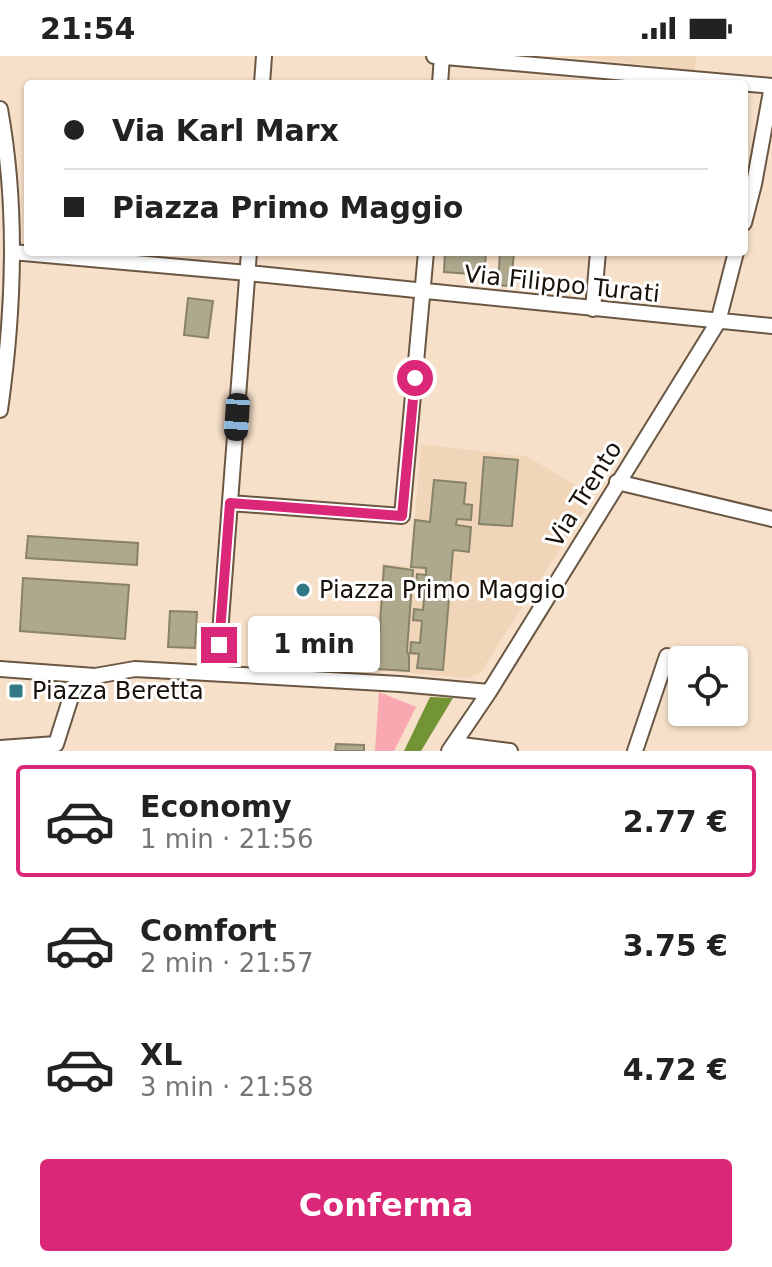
<!DOCTYPE html>
<html lang="it">
<meta charset="utf-8">
<style>
:root{--surface:#fff;--page:#f6f6f6;--text:#222;--muted:#767676;--line:#e0e0e0;--accent:#db2777}
body{margin:0;font-family:"DejaVu Sans",sans-serif;background:var(--page);color:var(--text);height:100vh;display:flex;flex-direction:column;font-size:30px;white-space:nowrap}
*{box-sizing:border-box;margin:0}
p{font-size:26px;color:var(--muted)}
.icon{flex:none;width:44px;height:44px;fill:none;stroke:currentColor;stroke-width:2;stroke-linecap:round;stroke-linejoin:round}
.map{position:relative;height:695px;overflow:hidden}
.panel{display:flex;flex-direction:column;background:var(--surface);flex:1}
.panel>*{flex:none}
.hud{position:absolute;left:24px;top:24px;width:724px;height:176px;border-radius:8px;box-shadow:0 2px 6px #0004;display:grid;align-content:center;height:176px;padding:0 40px;background:var(--surface)}
.buttons{position:absolute;left:668px;top:590px;display:grid;gap:16px}
.buttons a{display:grid;place-items:center;width:80px;height:80px;border-radius:8px;background:var(--surface);box-shadow:0 2px 6px #0004;font-size:40px}
.end{position:absolute;width:36px;height:36px;margin:-18px;border:10px solid #db2777;background:#fff;box-shadow:0 0 0 4px #fff}
.from{border-radius:50%}
.bubble{position:absolute;height:56px;border-radius:8px;background:var(--surface);box-shadow:0 2px 6px #0004;font-size:26px;font-weight:800;line-height:56px;text-align:center}
.car{position:absolute;width:24px;height:48px;margin:-24px -12px;border-radius:10px;box-shadow:0 0 6px 2px #0007;background:linear-gradient(#222 24%,#8ab4d8 0 40%,#222 0 76%,#8ab4d8 0 86%,#222 0)}
.hud b{display:flex;align-items:center;gap:28px;height:76px;font-size:30px}
.hud b+b{border-top:2px solid var(--line)}
.hud i{width:20px;height:20px;background:var(--text)}
ul{padding:14px 0 0;list-style:none}
li{display:flex;align-items:center;gap:24px;height:112px;margin:0 16px 12px;padding:0 24px;border:4px solid transparent;border-radius:8px}
li div{flex:1}
li b{display:block;font-size:30px}
li em{font-style:normal;font-weight:800}
li.current{border-color:var(--accent)}
li>.icon{width:72px;height:72px;stroke-width:1.5}
.primary-button{display:flex;gap:16px;margin-top:auto;padding:16px 40px}
.primary-button a{flex:1;height:92px;border-radius:8px;background:var(--accent);color:#fff;font-size:32px;font-weight:800;line-height:92px;text-align:center}
.status{display:flex;justify-content:space-between;align-items:center;height:56px;padding:0 40px;background:var(--surface);direction:ltr}
.status svg{height:22px;fill:currentColor}
.map>svg:first-child{display:block}
.built{fill:#f1d5b8}
.green{fill:#f9a7b1}
.water{fill:#739434}
.building{fill:#aea88c;stroke:#888268;stroke-width:2}
.lines{fill:none;stroke-linecap:round;stroke-linejoin:round}
.minor-casing{stroke:#6a5743;stroke-width:18}
.minor{stroke:#fff;stroke-width:14}
.route{stroke:#db2777;stroke-width:10}
.poi-dot{fill:#327885;stroke:#fff;stroke-width:3}
.labels{text-anchor:middle;stroke-width:6;stroke-linejoin:round;paint-order:stroke}
.street-label{font-size:24px;fill:#181109;stroke:#fff}
.poi-label{font-size:24px;fill:#181109;stroke:#fff;text-anchor:start}
</style>
<div class="status"><b>21:54</b><svg viewBox="0 0 49 12"><path d="M0 12V9h3v3zM5 12V6h3v6zM10 12V3h3v9zM15 12V0h3v12zM26 1h20v11H26zM47 4h2v5h-2z"/></svg></div>
<div class="map">
<svg width="772" height="695" viewBox="0 0 772 695">
<rect width="100%" height="100%" fill="#f6e0c9"/>
<path class="built" d="M563 0H696L695 14Z
M421 388 528 401 594 440 480 617 469 622 373 614 382 508 411 510Z"/>
<path class="green" d="M379 636 416 651 394 695H375Z"/>
<path class="water" d="M430 641 453 642 421 695H404Z"/>
<path class="building" d="M445 196 486 198 484 219 444 216Z
M500 196H514L511 230 498 229Z
M188 242 213 245 208 282 184 279Z
M484 401 518 404 512 470 479 468Z
M434 424 466 427 464 448 472 449 471 464 457 463 456 469 471 471 469 496 453 494 443 614 417 612 419 598 410 597 411 586 420 587 422 565 413 564 414 553 423 554 425 529H416L417 518 426 519V512L411 511 415 464 430 466Z
M28 480 138 487 137 509 26 502Z
M384 510 413 514 407 595 409 600V615L377 613Z
M23 522 129 529 125 583 20 575Z
M170 555 197 556 195 592 168 591Z
M336 688 364 689V695H335Z"/>
<g class="lines">
<g class="minor-casing">
<path id="minor" d="M434 0 772 30
M262 28 264 0
M440 28 442 0
M0 53C18 152 14 255 0 354
M744 167 754 128 772 30
M12 196 248 217 772 270
M593 253 598 196
M617 426 772 463
M230 447 402 460 426 196
M0 613 95 620 135 613 400 628 489 636
M217 617 249 196
M454 688 510 695
M0 692 56 688 78 619
M449 695 489 636 718 266 736 196
M635 695 667 600"/>
</g>
<use href="#minor" class="minor"/>
</g>
<g class="lines">
<path class="route" d="M219 589 230 447 402 460 415 322"/>
</g>
<g class="poi-dot">
<circle cx="303" cy="534" r="8"/>
<rect x="8" y="627" width="16" height="16" rx="4"/>
</g>
<g class="labels">
<g class="street-label">
<text transform="translate(562 228) rotate(6)" y="8">Via Filippo Turati</text>
<text transform="translate(584 438) rotate(-58)" y="8">Via Trento</text>
</g>
<g class="poi-label">
<text x="319" y="542">Piazza Primo Maggio</text>
<text x="32" y="643">Piazza Beretta</text>
</g>
</g>
</svg>
<div class="buttons">
<a><svg class="icon" aria-label="locate" viewBox="0 0 24 24"><circle cx="12" cy="12" r="6"/><path d="M12 2v4M12 18v4M2 12h4M18 12h4"/></svg></a>
</div>
<i class="end from" style="left:415px;top:322px"></i>
<i class="end" style="left:219px;top:589px"></i>
<div class="bubble" style="left:248px;top:560px;width:132px">1 min</div>
<i class="car" style="left:237px;top:361px;rotate:184deg"></i>
<div class="hud">
<b><i class="from"></i>Via Karl Marx</b>
<b><i></i>Piazza Primo Maggio</b>
</div>
</div>
<section class="panel">
<ul>
<li class="current"><svg class="icon" aria-label="car" viewBox="0 0 24 24"><path d="M5 17H2v-5l4-1 3-4h7l3 4 3 1v5h-3M9 17h6M6 11h13"/><circle cx="7" cy="17" r="2"/><circle cx="17" cy="17" r="2"/></svg><div><b>Economy</b><p>1 min · 21:56</p></div><em>2.77 €</em></li>
<li><svg class="icon" aria-label="car" viewBox="0 0 24 24"><path d="M5 17H2v-5l4-1 3-4h7l3 4 3 1v5h-3M9 17h6M6 11h13"/><circle cx="7" cy="17" r="2"/><circle cx="17" cy="17" r="2"/></svg><div><b>Comfort</b><p>2 min · 21:57</p></div><em>3.75 €</em></li>
<li><svg class="icon" aria-label="car" viewBox="0 0 24 24"><path d="M5 17H2v-5l4-1 3-4h7l3 4 3 1v5h-3M9 17h6M6 11h13"/><circle cx="7" cy="17" r="2"/><circle cx="17" cy="17" r="2"/></svg><div><b>XL</b><p>3 min · 21:58</p></div><em>4.72 €</em></li>
</ul>
<div class="primary-button"><a>Conferma</a></div>
</section>
